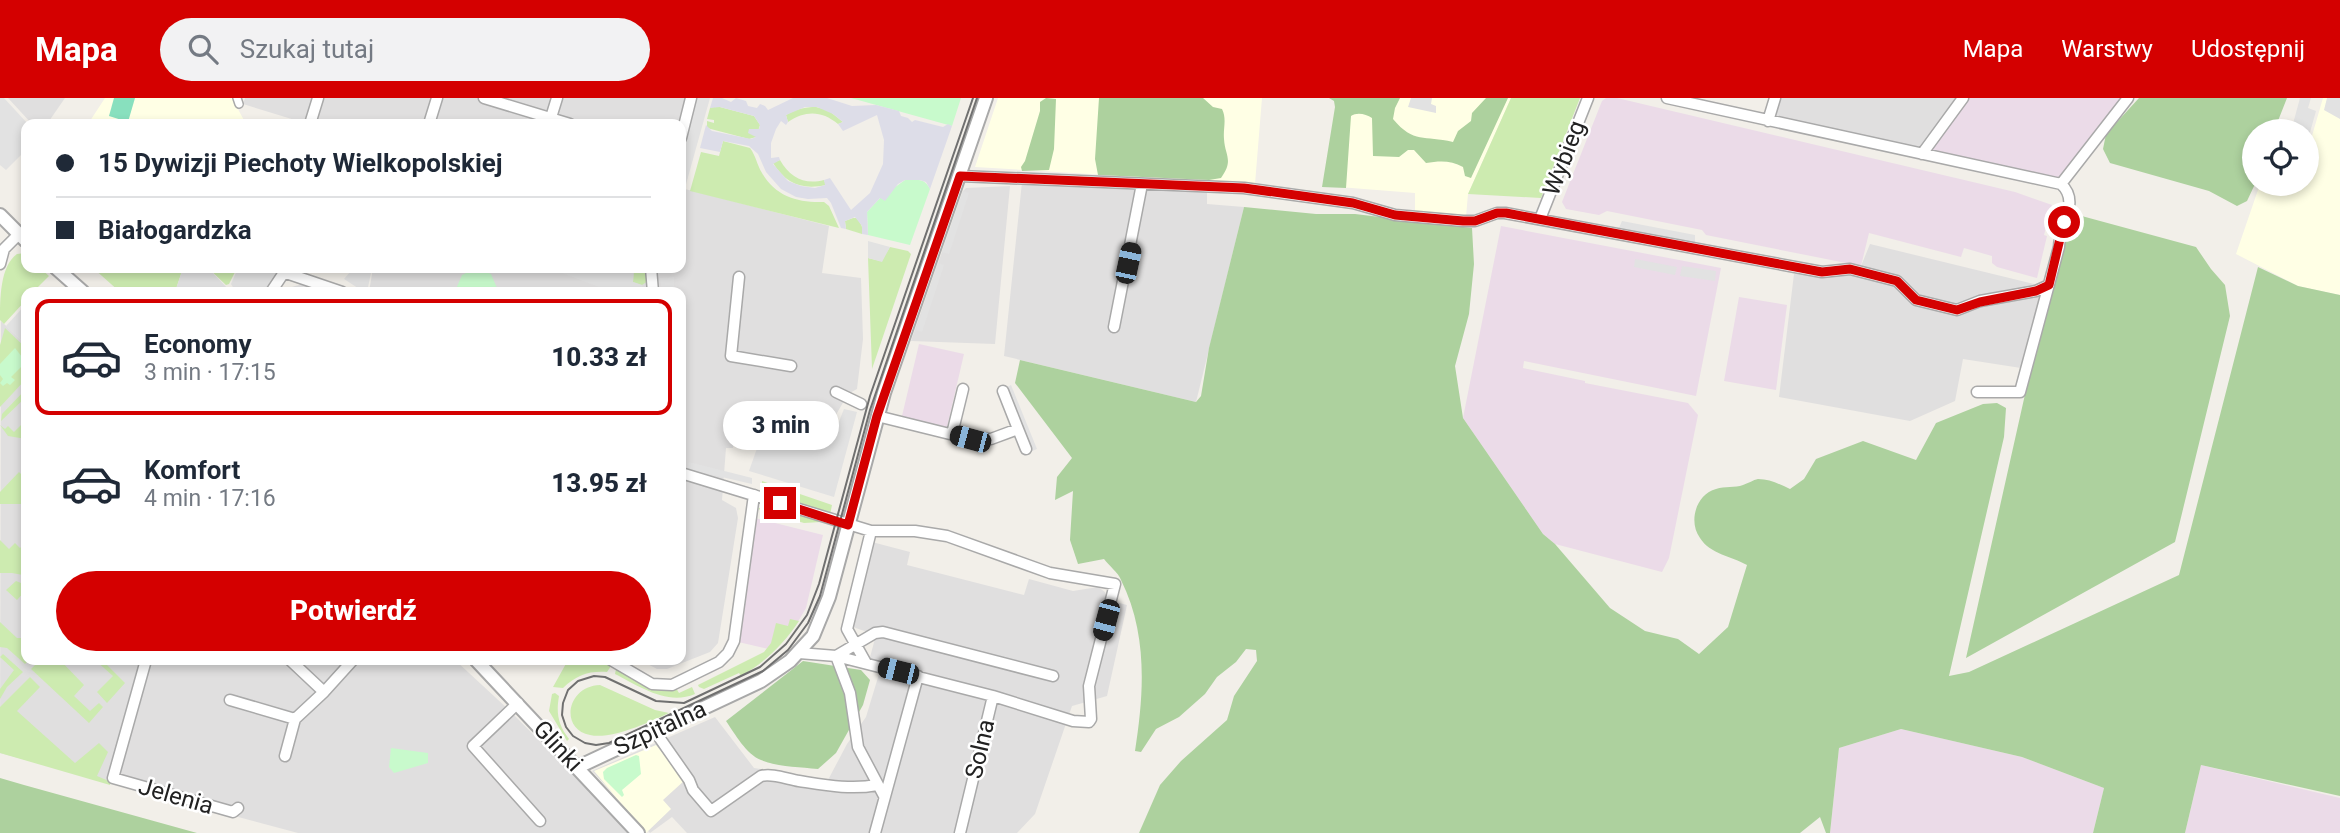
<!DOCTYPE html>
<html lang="pl">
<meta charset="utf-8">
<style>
:root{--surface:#fff;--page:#f2f2f3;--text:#1f2937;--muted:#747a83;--line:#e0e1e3;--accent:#d40000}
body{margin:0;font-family:Roboto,sans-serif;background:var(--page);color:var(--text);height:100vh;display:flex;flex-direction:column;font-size:26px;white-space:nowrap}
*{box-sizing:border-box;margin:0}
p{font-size:23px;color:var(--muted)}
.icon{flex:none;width:38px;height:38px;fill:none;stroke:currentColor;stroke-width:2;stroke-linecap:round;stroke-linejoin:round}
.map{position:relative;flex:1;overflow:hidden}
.drawer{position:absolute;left:21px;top:189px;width:665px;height:378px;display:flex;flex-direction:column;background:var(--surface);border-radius:14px;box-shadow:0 4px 10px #0003}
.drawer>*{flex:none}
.hud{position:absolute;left:21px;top:21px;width:665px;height:154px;border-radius:14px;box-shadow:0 4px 10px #0003;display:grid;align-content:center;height:154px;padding:0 35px;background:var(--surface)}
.fabs{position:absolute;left:2242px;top:21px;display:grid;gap:14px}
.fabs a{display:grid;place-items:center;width:77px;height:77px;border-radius:50%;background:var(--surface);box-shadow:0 4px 10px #0003;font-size:35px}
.end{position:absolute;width:32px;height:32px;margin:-16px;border:9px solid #d40000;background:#fff;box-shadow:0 0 0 4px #fff}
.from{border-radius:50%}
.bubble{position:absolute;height:49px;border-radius:24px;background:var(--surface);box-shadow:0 4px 10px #0003;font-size:23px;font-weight:800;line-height:49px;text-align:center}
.car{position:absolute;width:21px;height:42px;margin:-21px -10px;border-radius:9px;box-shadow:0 0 5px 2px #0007;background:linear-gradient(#222 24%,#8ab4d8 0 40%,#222 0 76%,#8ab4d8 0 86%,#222 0)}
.hud b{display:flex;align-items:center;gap:24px;height:66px;font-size:26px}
.hud b+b{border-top:2px solid var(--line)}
.hud i{width:18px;height:18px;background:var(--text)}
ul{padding:12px 0 0;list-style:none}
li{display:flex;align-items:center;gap:21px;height:116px;margin:0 14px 10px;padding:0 21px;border:4px solid transparent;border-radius:14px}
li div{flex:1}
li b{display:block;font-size:26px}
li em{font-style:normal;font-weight:800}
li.on{border-color:var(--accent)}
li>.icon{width:63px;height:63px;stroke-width:1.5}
.primary-button{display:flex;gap:14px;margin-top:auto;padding:14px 35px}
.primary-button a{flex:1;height:80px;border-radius:42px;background:var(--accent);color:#fff;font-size:28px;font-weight:800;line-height:80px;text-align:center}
header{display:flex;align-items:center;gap:42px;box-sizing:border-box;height:98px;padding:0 35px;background:var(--accent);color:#fff}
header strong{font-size:33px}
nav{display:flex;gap:38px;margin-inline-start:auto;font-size:24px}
.search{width:490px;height:63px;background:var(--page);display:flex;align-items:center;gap:18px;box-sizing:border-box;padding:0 24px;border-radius:38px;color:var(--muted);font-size:26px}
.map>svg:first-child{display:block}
.residential{fill:#e0dfdf}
.industrial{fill:#ebdbe8}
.education{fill:#ffffe5}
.grass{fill:#cdebb0}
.forest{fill:#add19e}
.park{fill:#c8facc}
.pitch{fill:#88e0be}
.parking{fill:#e2e2e2}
.plaza{fill:#dddde8;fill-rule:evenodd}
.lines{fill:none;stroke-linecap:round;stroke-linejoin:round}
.pedestrian-casing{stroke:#a9a9a9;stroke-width:10}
.minor-casing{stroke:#a9a9a9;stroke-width:13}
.tertiary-casing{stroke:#a9a9a9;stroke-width:16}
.pedestrian{stroke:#fff;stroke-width:7}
.minor{stroke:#fff;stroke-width:10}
.tertiary{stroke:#fff;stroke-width:12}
.tram{stroke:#707070;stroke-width:2}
.route{stroke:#d40000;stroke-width:9}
.labels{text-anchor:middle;stroke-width:5;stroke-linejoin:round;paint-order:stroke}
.street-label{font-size:24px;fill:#222;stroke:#fff}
</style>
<header>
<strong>Mapa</strong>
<div class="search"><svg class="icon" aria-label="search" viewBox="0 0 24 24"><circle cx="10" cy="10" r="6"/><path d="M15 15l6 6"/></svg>Szukaj tutaj</div>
<nav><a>Mapa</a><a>Warstwy</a><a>Udostępnij</a></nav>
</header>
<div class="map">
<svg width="2340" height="735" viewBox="0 0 2340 735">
<rect width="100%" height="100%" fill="#f2efe9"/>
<path class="residential" d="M8 0H65L47 26H32Z
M245 0H687L681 26H308L243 6Z
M1778 0H1963L1922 56 1768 23Z
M1022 84 1207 94V106L1244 109 1196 304 1004 258Z
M1010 88 995 246 911 243 963 93 966 90Z
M681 90 829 128 822 175 861 180 863 241 857 291 848 296 826 334 809 340 776 338 737 322 733 350H726L722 402 736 410 738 420 718 545 710 554 667 571H657L640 562H681V194H369L373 170H681Z
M1870 146 2042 188 2021 270 1963 261 1955 303 1910 323 1779 299 1794 176 1857 178Z
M302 186 330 194H288L292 189Z
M1 223 26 247V562H455L509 612 631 735H298L0 655Z
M872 444 910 454 907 467 1024 497 1029 481 1073 493 1098 489 1105 494 1108 502 1127 507 1107 598 1072 608 1035 716 1017 735H687L672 719 650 735 592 673 715 619 754 670 828 682 847 646 866 619 879 576 869 563 876 537 850 528Z"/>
<path class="industrial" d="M1606 0H1617L2015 94 2052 107 2044 137 2047 138 2037 180 1997 169 1992 165V158L1964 150 1961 159 1869 135 1861 168 1706 137 1702 132 1607 113 1599 117 1566 111 1562 104 1602 3Z
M1963 0H2128L2061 86 1922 56Z
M1501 128 1721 170 1696 298 1524 263 1523 270 1585 283V285L1688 305 1698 317 1669 460 1662 474 1555 446 1543 436 1463 320Z
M1739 199 1787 207 1776 292 1724 283Z
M919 246 964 256 947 329 902 318Z
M751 419 823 437 806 510 796 527 773 552 734 543Z
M1901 631 2022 659 2104 690 2093 735H1830L1839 650Z
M2201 667 2340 700V735H2185Z"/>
<path class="education" d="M105 0H232L246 26H88Z
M998 0H1262L1255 86 975 69Z
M1338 0H1511L1468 96 1466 119 1415 117V95L1326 88Z
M2323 0H2340V197L2298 188 2236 156 2260 86H2306L2307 55Z
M656 647 685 682 663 702 671 711 646 735 594 673Z"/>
<path class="grass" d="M1511 0H1580L1541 100 1468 96Z
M716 8 754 18 760 27 756 39 749 41 707 30V23L714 25V22L707 21 710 10Z
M816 9 828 12 843 24 838 26C822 13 806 12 788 24L786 17C796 11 805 9 816 9Z
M723 43 750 50C756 58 757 67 762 75 776 99 799 105 824 104L829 108 839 130 690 93 701 54 719 58Z
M780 62C790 80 805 87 824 82L826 87C802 92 786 86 773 65Z
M853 120H857C860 125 864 129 862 136L846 131 845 123Z
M890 149 908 153 911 156 872 271 868 160 881 163Z
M25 155 26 170H40L49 178 33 194H26V202L4 226 0 222C0 201 0 168 17 156Z
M93 170H183L175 194H120Z
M208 170H237L229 186 226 187Z
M634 170H645L648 183 642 187 633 184Z
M5 230 26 250V281L0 309V247Z
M26 291V299L1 323 2 316Z
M26 322V341L8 338 0 327 5 331 8 328 14 334Z
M19 374 26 381V406H0V394Z
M762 383 832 407 830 417 762 395Z
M771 407 821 424 804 425 758 411 763 408Z
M0 442 9 451 15 445 20 450 23 447 26 450V474L23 477 12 475H0Z
M16 483 26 487V492L17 502 6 492Z
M790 521 799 523C783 547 765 564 741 578L739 575 704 591 699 589 698 587 764 554 771 545 776 525 788 528Z
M0 524 17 540H26V562H29L25 566 7 550 0 549Z
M3 556 23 574 7 589 0 601V591L14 572 0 559Z
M40 562H60L84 587 74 598 90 613 99 605 103 609 89 625 31 571Z
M95 562H102L125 585 107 605 97 594 113 578Z
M568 562H600L611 568 607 574C588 573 577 577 563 590L553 589Z
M616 571C635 581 655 598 676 590L679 595 692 589 695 596C667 608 639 588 615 576Z
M30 579 40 589 17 613 75 665 99 645 108 654 97 678 111 684 110 687 0 655V609Z
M600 587 655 612 669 615C650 624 611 642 590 637 559 631 567 588 600 587Z
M555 595 559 598C556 615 558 627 569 641L567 643 549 613 552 596Z"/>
<path class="forest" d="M1046 0 1056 1 1054 51 1049 72 1022 73 1021 69 1025 63 1040 13V4Z
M1099 0H1203L1213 9 1222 11C1227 21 1223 30 1224 41 1225 58 1234 62 1221 80L1209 82 1098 77 1095 61Z
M1329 0H1400L1395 10 1393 21C1414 46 1424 37 1453 44L1458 33 1471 23 1472 15 1486 0H1508L1471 80 1465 78 1463 69C1451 62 1439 63 1426 65L1414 52H1408L1399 59 1373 58 1372 20C1366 16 1357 14 1351 18L1346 90 1322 89 1335 9 1334 3Z
M2139 0H2287L2274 33H2254L2255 86 2247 103 2237 108 2209 93 2110 65 2103 51 2106 36Z
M1244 109 1316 116H1355L1472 130 1474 166 1469 216 1455 268 1463 320 1543 436 1555 446 1610 510 1645 533 1678 541 1699 556 1728 529 1747 467C1731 458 1710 456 1700 440 1688 424 1696 396 1716 391 1725 388 1735 390 1743 387 1749 385 1753 382 1758 381 1770 381 1779 386 1790 391L1804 381 1816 361 1863 343 1916 362 1936 325 1983 306 1997 305 2006 310 2004 339 1949 578 1969 574 2179 477 2258 169 2298 188 2340 197V698L2201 667 2185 735H2093L2104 690 2022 659 1901 631 1839 650 1830 735H1826L1820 719 1800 735H1139L1160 687 1181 663 1227 622 1234 598 1257 563 1256 552 1246 551 1236 564 1217 579 1205 596 1179 619 1156 631 1141 654 1135 653C1144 596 1148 536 1121 482 1118 474 1109 468 1104 461L1078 466 1070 442 1073 393 1055 402 1057 379 1072 360 1015 285 1020 262 1196 304 1201 298 1209 250Z
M2078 117 2196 149 2211 171 2225 187 2230 218 2175 444 1966 560 2028 283 2070 122Z
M803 563 861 572 870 582 863 607 836 655 818 671C799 669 778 669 761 662 746 656 735 636 726 623Z
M0 680 24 687 197 735H0Z"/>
<path class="park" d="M851 0H961L952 28Z
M905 82C916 81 925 80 930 91L910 147 868 137 867 114 880 100Z
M476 170 491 176 497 190 496 194H457L456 191 462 177Z
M15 250 26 264 11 279 15 282 10 287 7 285 3 288 0 285 3 281 0 277V266Z
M391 650 428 655V665L394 675 389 669Z
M636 657 639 658 641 676 622 692 624 697 622 699 604 681 603 674 607 670Z"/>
<path class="pitch" d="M114 0H135L128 24 109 18Z"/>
<path class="parking" d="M0 0H4L28 26H26V52L6 72 0 67Z
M691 0H710L685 90 681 89V40Z
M1411 0H1432L1431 6 1436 8V15L1408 9Z
M2300 0H2311L2308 10 2316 13 2307 45 2306 33H2291Z
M2327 0H2340V21L2324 12Z
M963 93 969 95 949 156 942 154Z
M1622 123 1695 137V145L1619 130Z
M868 143 890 149 882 164 868 160Z
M1635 161 1677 169 1675 177 1634 169Z
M938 165 944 167 922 234 916 232Z
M1682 168 1716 173 1715 183 1680 178Z
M183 170H208L231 194H175Z
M238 170H282L265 194H236L231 186Z
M348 170H372L367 194H364L344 181 351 173Z
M549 170H634L633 184 642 187 643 194H612Z
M674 179V193L662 194 660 180Z
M26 206V247L6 228Z
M1011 287 1037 351 1032 353 1005 290Z
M844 311 857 314 834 399 749 373 761 339 787 343 818 341 830 335 838 326Z
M689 364 752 380V386L687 371Z"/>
<path class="plaza" d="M713 0H722L731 4 736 0 746 3 748 8 757 10 760 6 765 8 768 12 793 0H827L852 8 876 7 899 13 901 18 908 20 912 24 915 22 943 29 948 26 952 28 930 91 926 84 920 82H905L898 86 885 103 880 100 867 114 868 137 862 136V128L855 119 845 123 846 131 841 130 831 105 827 100 808 101 796 99 781 91 766 74 758 56 749 48 723 43 720 54 700 50 706 27 712 33 751 41 756 39 748 35 749 31H759L760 27 754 18 720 9 710 10ZM805 9H817L833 16 843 24 838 26 843 33 877 17 884 42 883 66 870 95 851 112 830 80 824 82 825 87 815 90 801 88 788 83 773 66 780 62 779 59 771 60V45L776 31 781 23 786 27 788 24 786 17Z"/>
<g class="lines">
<g class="pedestrian-casing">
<path id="pedestrian" d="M237 0 239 6"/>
</g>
<g class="minor-casing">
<path id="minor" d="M484 0 570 26
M1667 0 2061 86
M1768 23 1775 0
M310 26 318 0
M429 26 437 0
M549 26 557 0
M681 40 691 0
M1922 56 1963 0
M960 78 1244 90 1353 105 1395 117 1463 123H1475L1497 115H1505L1822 174 1850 171 1897 183 1916 202 1957 212 1980 203 2036 193 2049 187
M1540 121 1588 0
M0 166 4 151 19 136
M651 170 653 194
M286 175 342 194
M739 179 731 258 791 268
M271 194 287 170
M1114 229 1142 86
M836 294 861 306
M1977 294H2020L2059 149C2059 127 2081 104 2061 86L2128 0
M877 318 970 341H991L1018 331 1003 293
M1018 331 1026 351
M952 336 963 291
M681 375 871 433H915L947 438 1050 475 1115 486 1089 588 1091 621 1089 624 1073 623 993 598 836 558 799 555
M146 562 113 680 233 714 238 710
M290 562 324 594 353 562
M611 562 652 586 672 587 719 564 728 555 734 543 754 397
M866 565 847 531 871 433
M230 602 295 621
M518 605 473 648 540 723
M654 632 689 682 693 692 711 713 761 678C772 675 787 681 799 683 825 687 851 692 877 687
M285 658 295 621 324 594
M884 698 858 649 850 595 836 558 875 535 883 534 1053 578
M875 735 918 578
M960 735 993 598"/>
</g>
<g class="tertiary-casing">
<path id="tertiary" d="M0 117 26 143
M56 170 83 194
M476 562 638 735
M578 669 761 583 790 563 813 538 829 499 884 295 986 0"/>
</g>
<use href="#pedestrian" class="pedestrian"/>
<use href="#minor" class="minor"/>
<use href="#tertiary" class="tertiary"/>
<path class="tram" d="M973 0 870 298 819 486 807 517 786 546 760 569 684 605 656 603 605 579 594 578 578 583 568 592 563 605 562 617 566 629 573 638 585 645 596 647 609 645 763 573 788 552 808 525 820 498 870 312 977 0"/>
</g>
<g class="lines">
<path class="route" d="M780 405 848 427 877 318 960 78 1244 90 1353 105 1395 117 1463 123H1475L1497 115H1506L1822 174 1850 171 1897 183 1916 202 1957 212 1980 204 2036 193 2049 187 2064 124"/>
</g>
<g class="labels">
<g class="street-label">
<text transform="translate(1564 60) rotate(-69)" y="8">Wybieg</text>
<text transform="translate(660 630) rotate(-25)" y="8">Szpitalna</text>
<text transform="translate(558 648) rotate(47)" y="8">Glinki</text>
<text transform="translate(980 651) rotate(-77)" y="8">Solna</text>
<text transform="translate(176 698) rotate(16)" y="8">Jelenia</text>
</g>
</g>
</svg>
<div class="fabs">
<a><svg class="icon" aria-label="locate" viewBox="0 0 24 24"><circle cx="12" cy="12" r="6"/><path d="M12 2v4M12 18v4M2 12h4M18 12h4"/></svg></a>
</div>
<i class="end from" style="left:2064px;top:124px"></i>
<i class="end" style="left:780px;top:405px"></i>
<div class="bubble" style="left:723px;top:303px;width:116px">3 min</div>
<i class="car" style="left:1128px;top:165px;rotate:12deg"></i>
<i class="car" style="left:970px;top:341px;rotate:285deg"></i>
<i class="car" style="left:1106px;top:522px;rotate:195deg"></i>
<i class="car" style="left:898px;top:573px;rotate:284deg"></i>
<div class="hud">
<b><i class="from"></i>15 Dywizji Piechoty Wielkopolskiej</b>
<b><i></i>Białogardzka</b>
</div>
<section class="drawer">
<ul>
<li class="on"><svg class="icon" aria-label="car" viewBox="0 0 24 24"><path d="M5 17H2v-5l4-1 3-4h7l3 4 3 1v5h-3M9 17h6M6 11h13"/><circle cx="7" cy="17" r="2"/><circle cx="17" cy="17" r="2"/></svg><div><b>Economy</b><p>3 min · 17:15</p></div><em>10.33 zł</em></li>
<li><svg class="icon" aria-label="car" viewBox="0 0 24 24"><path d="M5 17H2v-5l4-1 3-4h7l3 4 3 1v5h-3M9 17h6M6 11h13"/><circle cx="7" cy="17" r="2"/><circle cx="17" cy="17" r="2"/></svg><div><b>Komfort</b><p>4 min · 17:16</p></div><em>13.95 zł</em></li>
</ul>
<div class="primary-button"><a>Potwierdź</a></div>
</section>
</div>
